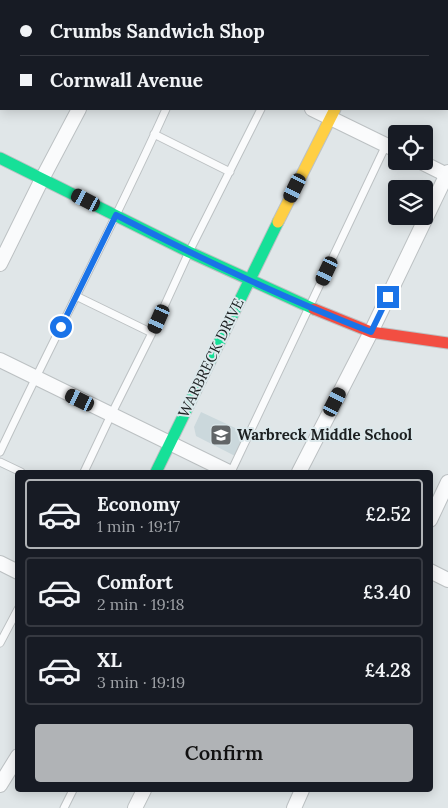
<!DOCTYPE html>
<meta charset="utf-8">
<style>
:root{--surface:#171b24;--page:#20242c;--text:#f1f3f6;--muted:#9ea1a6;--line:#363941;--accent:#b0b3b6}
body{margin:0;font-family:Lora,serif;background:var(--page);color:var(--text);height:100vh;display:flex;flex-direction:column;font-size:19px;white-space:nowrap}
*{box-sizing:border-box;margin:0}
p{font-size:16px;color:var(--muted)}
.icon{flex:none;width:28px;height:28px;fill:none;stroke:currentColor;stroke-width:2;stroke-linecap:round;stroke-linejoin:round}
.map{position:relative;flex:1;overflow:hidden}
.details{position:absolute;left:15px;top:470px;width:418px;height:322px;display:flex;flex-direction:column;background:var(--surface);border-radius:5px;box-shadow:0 2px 12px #0003}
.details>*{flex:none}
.top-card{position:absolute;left:0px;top:0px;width:449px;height:110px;box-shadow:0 2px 12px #0003;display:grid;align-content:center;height:110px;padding:0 20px;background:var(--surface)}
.tools{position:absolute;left:388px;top:125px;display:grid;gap:10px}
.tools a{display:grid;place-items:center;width:45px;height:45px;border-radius:5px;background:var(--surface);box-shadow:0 2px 12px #0003;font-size:25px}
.end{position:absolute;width:22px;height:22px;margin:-11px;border:6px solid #1a73e8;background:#fff;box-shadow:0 0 0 2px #fff}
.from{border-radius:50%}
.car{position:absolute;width:15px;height:30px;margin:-15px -8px;border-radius:6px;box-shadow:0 0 4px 1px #0007;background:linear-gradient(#222 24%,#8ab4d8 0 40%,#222 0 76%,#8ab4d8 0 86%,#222 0)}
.top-card b{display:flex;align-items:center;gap:18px;height:48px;font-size:19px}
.top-card b+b{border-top:1px solid var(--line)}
.top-card i{width:12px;height:12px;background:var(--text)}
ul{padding:9px 0 0;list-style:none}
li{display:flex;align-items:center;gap:15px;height:70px;margin:0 10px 8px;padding:0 10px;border:2px solid var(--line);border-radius:5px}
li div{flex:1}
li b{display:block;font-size:19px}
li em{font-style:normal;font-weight:600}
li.current{border-color:var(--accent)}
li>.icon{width:45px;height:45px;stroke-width:1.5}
.cta{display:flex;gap:10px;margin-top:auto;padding:10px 20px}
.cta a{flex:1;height:58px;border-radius:5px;background:var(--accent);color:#111;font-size:20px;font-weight:600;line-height:58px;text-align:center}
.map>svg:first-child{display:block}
.built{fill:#cbd8dc}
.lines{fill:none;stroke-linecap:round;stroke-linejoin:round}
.lane-casing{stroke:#bcc1c3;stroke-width:9}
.street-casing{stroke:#bcc1c3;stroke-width:16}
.fast-casing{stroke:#bcc1c3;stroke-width:13}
.slow-casing{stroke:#bcc1c3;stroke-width:13}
.jam-casing{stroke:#bcc1c3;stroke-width:13}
.lane{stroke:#fafbfc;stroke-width:7}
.street{stroke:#fafbfc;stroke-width:14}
.fast{stroke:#16e098;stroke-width:11}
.slow{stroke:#ffcf43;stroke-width:11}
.jam{stroke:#f24e42;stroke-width:11}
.route{stroke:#1a73e8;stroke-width:6}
.labels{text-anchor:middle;stroke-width:4;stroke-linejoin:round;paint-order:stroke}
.street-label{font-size:15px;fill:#1c2021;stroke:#dce8eb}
.poi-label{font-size:15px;font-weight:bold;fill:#1c2021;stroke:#dce8eb;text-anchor:start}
</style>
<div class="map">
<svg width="448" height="808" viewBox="0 0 448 808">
<rect width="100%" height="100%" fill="#e0e6e8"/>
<path class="built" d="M201 412 248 434 237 457 196 436 194 427Z"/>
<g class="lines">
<g class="lane-casing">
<path id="lane" d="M154 134 230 172
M76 296 152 333
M0 452C54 337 114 225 166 109
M0 462 21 472
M84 472 111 415 152 333 189 252 261 109
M231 472 386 145
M0 643 18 609
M64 808 73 790"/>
</g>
<g class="street-casing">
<path id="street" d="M91 0 94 1
M136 1 137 0
M387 1V0
M312 109 396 150
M419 161 447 175
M0 264 42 179 79 109
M0 360 229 472
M299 472 371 332 448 172
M430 520 448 482
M0 563 18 572
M430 571 448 580
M0 785 18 756
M135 808 144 790
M294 808 302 790"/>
</g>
<g class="fast-casing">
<path id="fast" d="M0 158 189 252 314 309
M156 472 278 222"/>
</g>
<g class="slow-casing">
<path id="slow" d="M278 222 335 109"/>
</g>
<g class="jam-casing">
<path id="jam" d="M314 309 371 332 448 343"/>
</g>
<use href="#lane" class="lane"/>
<use href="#street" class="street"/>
<use href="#fast" class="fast"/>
<use href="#slow" class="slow"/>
<use href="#jam" class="jam"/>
</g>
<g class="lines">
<path class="route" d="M61 327 116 215C199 258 284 298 371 332L388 297"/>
</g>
<defs>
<g id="school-square" transform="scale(1.125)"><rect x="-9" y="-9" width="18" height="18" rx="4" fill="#616567" stroke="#dce8eb"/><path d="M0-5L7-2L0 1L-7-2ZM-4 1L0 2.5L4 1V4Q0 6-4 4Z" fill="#fff"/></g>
</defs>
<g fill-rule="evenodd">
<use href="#school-square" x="221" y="435"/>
</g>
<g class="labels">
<g class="street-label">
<text transform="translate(211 358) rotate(-64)" y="5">WARBRECK DRIVE</text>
</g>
<g class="poi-label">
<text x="237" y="440">Warbreck Middle School</text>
</g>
</g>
</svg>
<div class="tools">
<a><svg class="icon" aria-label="locate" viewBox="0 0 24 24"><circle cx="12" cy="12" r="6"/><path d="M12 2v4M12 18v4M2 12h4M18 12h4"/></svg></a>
<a><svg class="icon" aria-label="layers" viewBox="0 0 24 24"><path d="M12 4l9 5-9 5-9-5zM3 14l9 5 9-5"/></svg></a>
</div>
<i class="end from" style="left:61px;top:327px"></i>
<i class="end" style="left:388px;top:297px"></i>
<i class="car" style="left:295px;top:188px;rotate:206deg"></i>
<i class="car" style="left:86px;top:200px;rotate:297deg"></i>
<i class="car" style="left:327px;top:271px;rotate:205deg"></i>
<i class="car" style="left:159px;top:319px;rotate:204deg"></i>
<i class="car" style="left:80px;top:400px;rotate:296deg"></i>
<i class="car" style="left:335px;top:402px;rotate:27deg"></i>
<div class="top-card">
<b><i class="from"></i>Crumbs Sandwich Shop</b>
<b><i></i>Cornwall Avenue</b>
</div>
<section class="details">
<ul>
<li class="current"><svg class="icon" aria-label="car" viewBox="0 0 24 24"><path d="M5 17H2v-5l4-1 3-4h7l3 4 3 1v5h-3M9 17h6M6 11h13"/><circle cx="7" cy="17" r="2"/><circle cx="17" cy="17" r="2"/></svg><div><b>Economy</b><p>1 min · 19:17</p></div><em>£2.52</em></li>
<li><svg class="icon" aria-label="car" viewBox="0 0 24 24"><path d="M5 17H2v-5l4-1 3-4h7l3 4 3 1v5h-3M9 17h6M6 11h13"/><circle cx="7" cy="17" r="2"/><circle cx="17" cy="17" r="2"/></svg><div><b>Comfort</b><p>2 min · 19:18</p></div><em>£3.40</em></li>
<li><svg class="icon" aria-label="car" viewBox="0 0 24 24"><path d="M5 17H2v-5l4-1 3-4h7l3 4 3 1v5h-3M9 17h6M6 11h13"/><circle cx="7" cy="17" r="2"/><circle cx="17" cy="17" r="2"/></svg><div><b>XL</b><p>3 min · 19:19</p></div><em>£4.28</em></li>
</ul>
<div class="cta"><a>Confirm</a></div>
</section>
</div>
